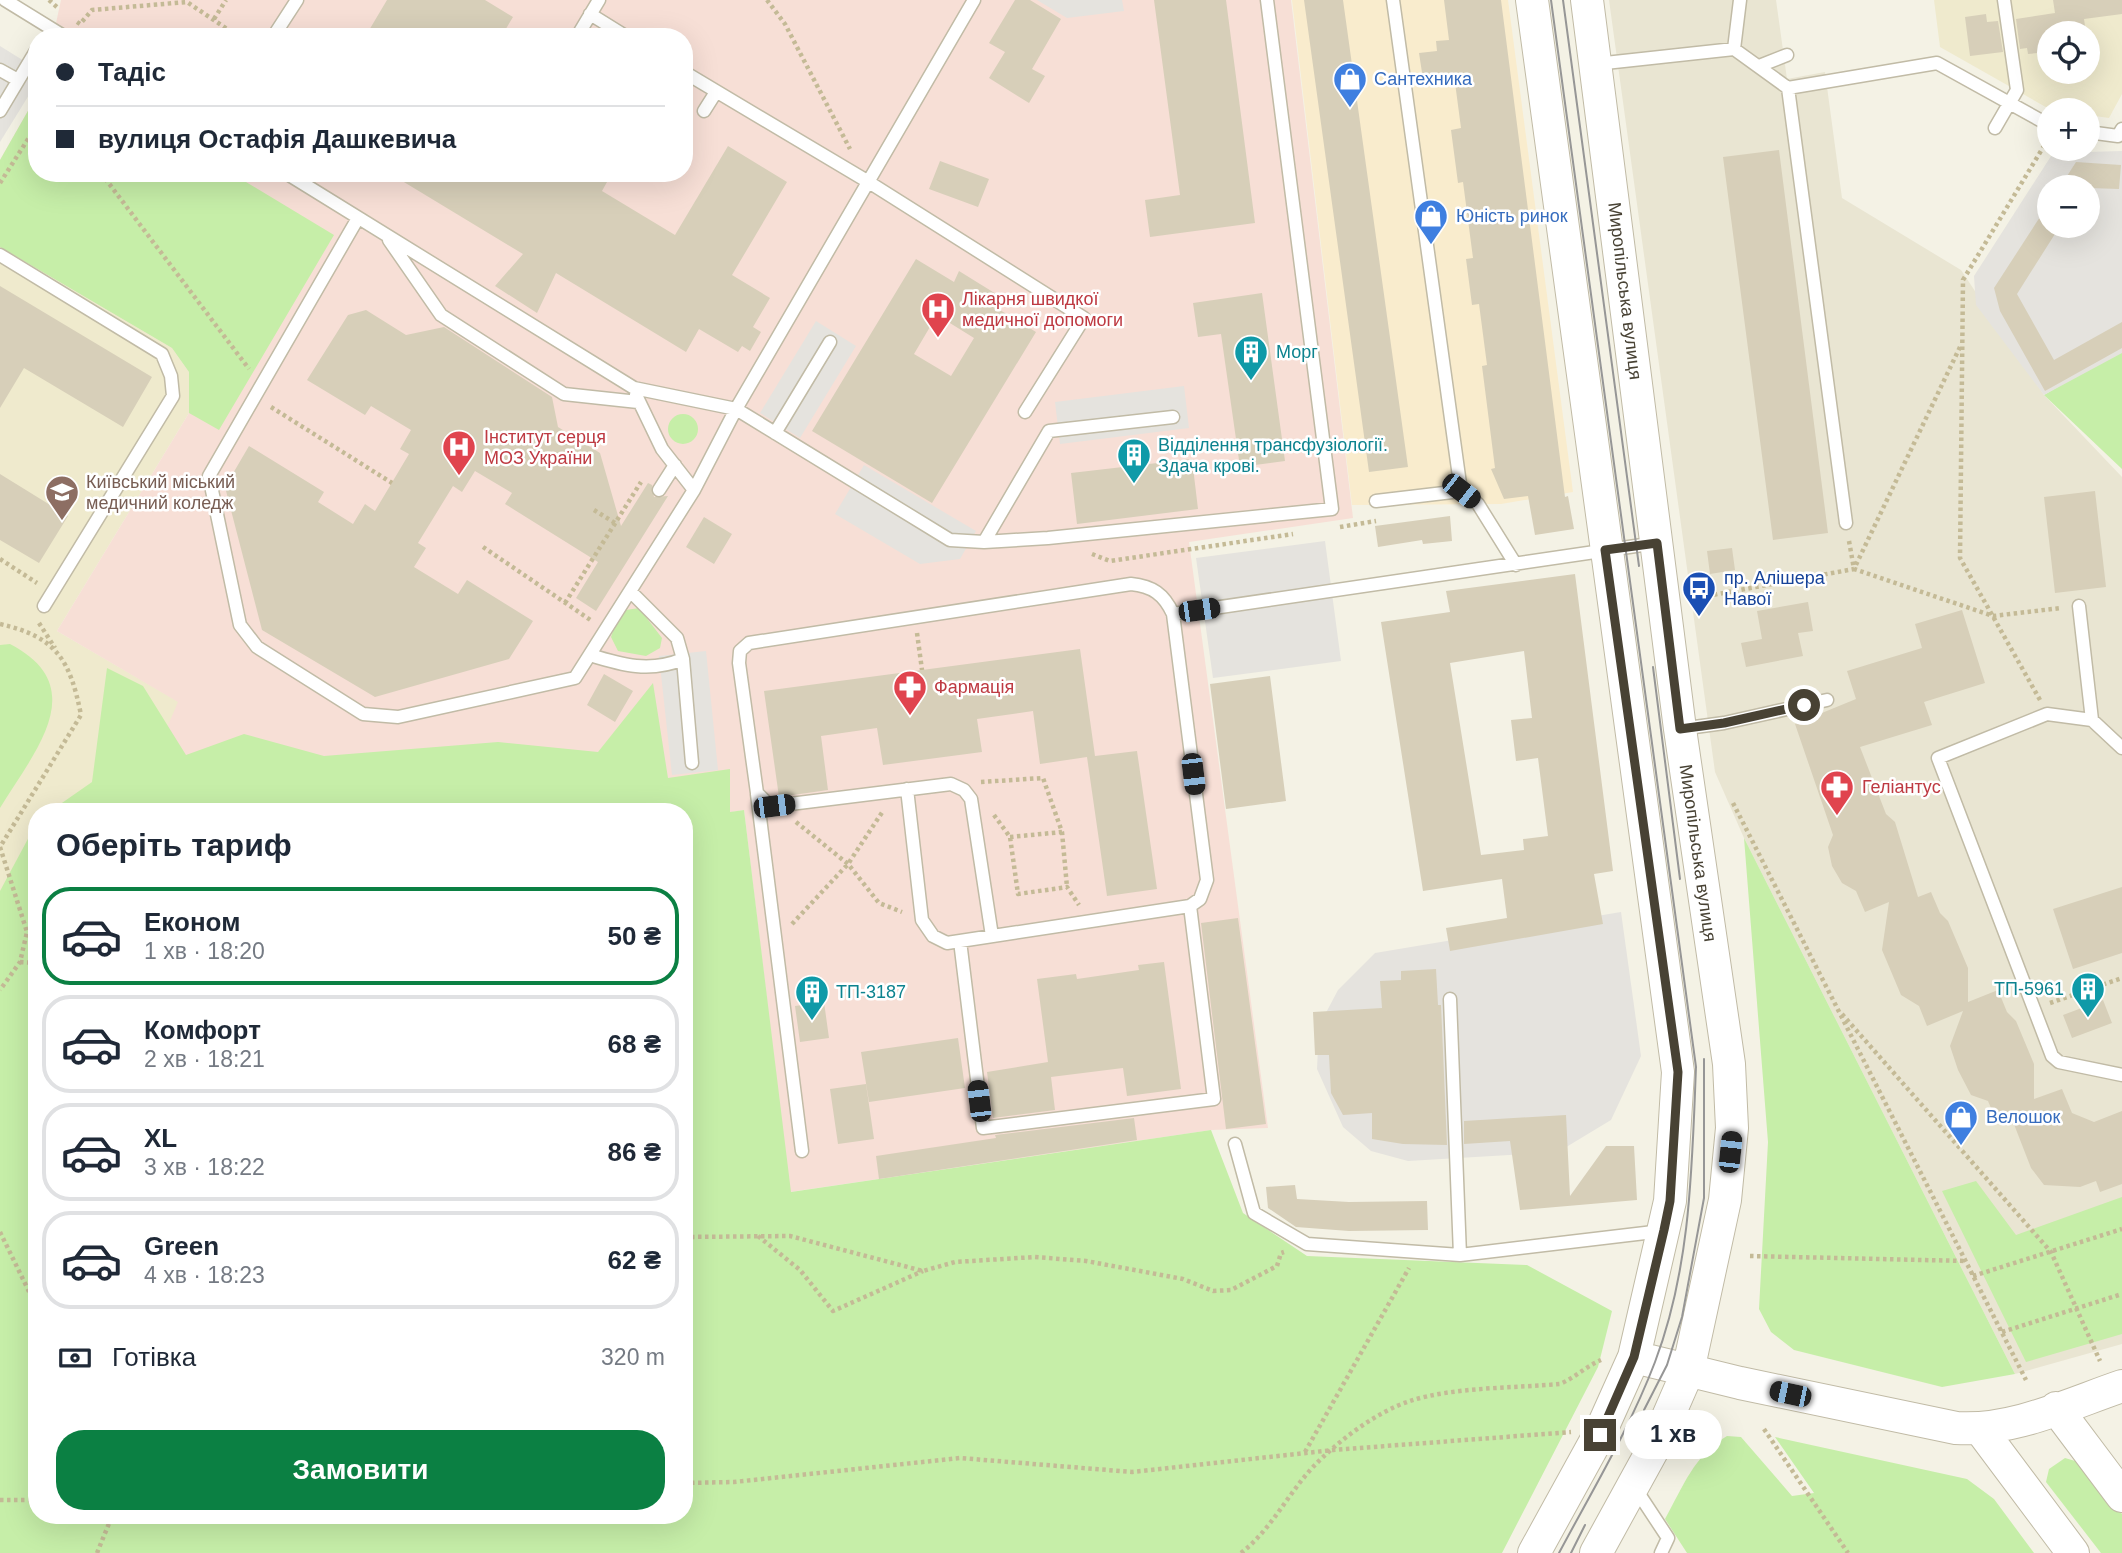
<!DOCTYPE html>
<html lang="uk">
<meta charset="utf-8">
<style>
:root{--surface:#fff;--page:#f6f6f7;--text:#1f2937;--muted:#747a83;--line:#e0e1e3;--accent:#0b8043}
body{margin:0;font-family:Helvetica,sans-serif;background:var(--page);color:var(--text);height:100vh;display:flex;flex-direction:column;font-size:26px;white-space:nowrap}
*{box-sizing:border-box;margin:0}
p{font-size:23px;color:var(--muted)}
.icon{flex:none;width:38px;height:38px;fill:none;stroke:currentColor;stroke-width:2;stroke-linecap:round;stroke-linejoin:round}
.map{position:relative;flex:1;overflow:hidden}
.sheet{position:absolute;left:28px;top:803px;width:665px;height:721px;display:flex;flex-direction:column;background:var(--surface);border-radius:28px;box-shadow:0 7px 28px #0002}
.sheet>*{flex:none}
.guide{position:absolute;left:28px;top:28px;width:665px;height:154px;border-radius:28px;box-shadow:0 7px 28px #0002;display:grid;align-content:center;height:154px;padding:0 28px;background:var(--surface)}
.controls{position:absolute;left:2037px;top:21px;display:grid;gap:14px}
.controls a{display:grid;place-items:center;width:63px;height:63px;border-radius:50%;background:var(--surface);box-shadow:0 7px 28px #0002;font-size:35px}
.end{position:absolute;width:32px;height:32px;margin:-16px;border:9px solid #484234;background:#fff;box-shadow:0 0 0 4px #fff}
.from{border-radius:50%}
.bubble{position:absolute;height:49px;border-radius:24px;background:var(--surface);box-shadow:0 7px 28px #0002;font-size:23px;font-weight:700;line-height:49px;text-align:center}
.car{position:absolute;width:21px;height:42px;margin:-21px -10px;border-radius:9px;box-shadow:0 0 5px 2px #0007;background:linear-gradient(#222 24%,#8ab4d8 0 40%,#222 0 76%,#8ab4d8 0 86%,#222 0)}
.guide b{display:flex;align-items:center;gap:24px;height:66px;font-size:26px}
.guide b+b{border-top:2px solid var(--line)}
.guide i{width:18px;height:18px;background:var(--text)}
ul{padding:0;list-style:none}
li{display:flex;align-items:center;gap:21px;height:98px;margin:0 14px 10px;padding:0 14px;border:4px solid var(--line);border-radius:28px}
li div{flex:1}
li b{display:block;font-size:26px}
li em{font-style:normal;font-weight:700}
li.active{border-color:var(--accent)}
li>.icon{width:63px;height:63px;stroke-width:1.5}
h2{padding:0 28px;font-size:32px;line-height:84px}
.pay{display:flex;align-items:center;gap:18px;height:77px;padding:0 28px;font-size:26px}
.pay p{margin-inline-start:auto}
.action{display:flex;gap:14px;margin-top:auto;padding:14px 28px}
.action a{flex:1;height:80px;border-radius:28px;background:var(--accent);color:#fff;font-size:28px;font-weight:700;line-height:80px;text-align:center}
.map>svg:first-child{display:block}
.residential{fill:#e9e5d2}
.commercial{fill:#f9eccd}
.education{fill:#efeacd;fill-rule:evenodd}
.medical{fill:#f7dfd6}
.green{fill:#c6eea8}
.parking{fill:#e5e3de;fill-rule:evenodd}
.building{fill:#d7cfb9;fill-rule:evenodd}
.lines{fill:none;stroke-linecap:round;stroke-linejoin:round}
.service-casing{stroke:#c1bba6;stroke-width:15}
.tertiary-casing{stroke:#c1bba6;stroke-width:34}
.path{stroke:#c4ba96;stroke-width:4.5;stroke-dasharray:3.5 3.5;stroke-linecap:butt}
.service{stroke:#fff;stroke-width:12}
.tertiary{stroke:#fff;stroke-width:32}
.tram{stroke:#969696;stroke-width:2}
.route{stroke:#484234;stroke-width:9}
.labels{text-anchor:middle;stroke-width:5;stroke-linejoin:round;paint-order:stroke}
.shop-label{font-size:18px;fill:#366cbe;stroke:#fff;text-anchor:start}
.street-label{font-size:18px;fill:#484234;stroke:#fff}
.health-label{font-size:18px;fill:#be3a42;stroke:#fff;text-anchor:start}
.culture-label{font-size:18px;fill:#0d838f;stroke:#fff;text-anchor:start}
.education-label{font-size:18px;fill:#785e54;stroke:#fff;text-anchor:start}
.transit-label{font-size:18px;fill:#164399;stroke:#fff;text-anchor:start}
</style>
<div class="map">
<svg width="2122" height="1553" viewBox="0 0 2122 1553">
<rect width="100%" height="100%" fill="#f4f2e5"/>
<path class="residential" d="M1609 0H1776L1787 79 1825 72 1842 198 1961 270 2044 395 2122 477V1344L2015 1374 1744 838 1715 772Z"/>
<path class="commercial" d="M1292 0H1508L1573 492 1501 504 1352 505Z"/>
<path class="education" d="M1934 0H2122V94L2109 118 2088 115V110H2051L1940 47ZM2049 33H2088V72H2049Z
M0 247 172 348 189 372V413L57 631 179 702 131 812H37V901L0 931Z"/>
<path class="medical" d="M61 0H1291L1353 518 1189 542 1268 1128 1211 1130 790 1192 744 810 684 820V812H131L178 702 57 631 189 413V372L172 348 0 247V160L37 95V173H684V37H53Z"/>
<path class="green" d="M37 95V173H231L334 235 219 430 189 413V372L172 348 0 247V160Z
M2122 349V469L2044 395Z
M668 429a15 15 0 1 1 30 0a15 15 0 1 1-30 0Z
M639 608 662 638 660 648 646 656 618 651 611 637 616 622 626 610Z
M10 644C93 687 34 752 0 808V645Z
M107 668 143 686 186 755 244 734 324 756 498 742 598 752 653 683 668 778 730 769V812L744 810 791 1192 1211 1130 1243 1213 1307 1256 1527 1265 1612 1311 1598 1367 1502 1553H0V891L37 822V1516H684V812H49L92 782Z
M1744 838 2015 1374 1942 1387 1794 1350 1771 1332 1759 1309 1768 1142Z
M1976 1181 2016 1235 2122 1197V1334L2026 1362 1942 1191Z
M1727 1436 1741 1437 1792 1496 1814 1493 1775 1437 1967 1479 1994 1499 2034 1553H1687L1665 1519C1683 1487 1694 1455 1727 1436Z
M2065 1458 2082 1463 2122 1514V1553H2101L2046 1482 2049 1469Z"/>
<path class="parking" d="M1037 0H1122L1124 11 1067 18Z
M0 46 37 69V82L0 142Z
M2122 151V353L2044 395 1976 305 1974 276 2053 153ZM2049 187H2088V226H2049Z
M816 321 856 346 800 438 760 413Z
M1184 386 1189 428 1060 444 1055 402Z
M864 465 976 531 960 559 920 564 835 514Z
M1325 541 1341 661 1213 678 1196 558Z
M706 651 718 770 672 775 659 656Z
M1621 912 1641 1056 1611 1120 1558 1152 1408 1161 1371 1151 1343 1127 1317 1069 1319 1026 1338 990 1375 953Z"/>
<path class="building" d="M387 0H485L513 17 501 37H365Z
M1015 0H1030L1061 19 1032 69 1045 76 1029 103 989 78 1005 52 989 43Z
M1154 0H1226L1255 223 1150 237 1145 200 1180 195Z
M1304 0H1343L1408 467 1369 472Z
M1444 0H1501L1565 497 1568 496 1574 529 1535 535 1528 496 1504 499 1491 469 1495 468 1482 366 1487 365 1479 304 1472 305 1466 259 1473 258 1463 182 1458 183 1451 130 1461 128 1454 75 1423 79 1419 53 1437 51 1436 41 1449 40Z
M2053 0H2122V14L2084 19 2086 33H2049V52L2028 54 2027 48 2020 49 2016 19 2055 13Z
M1986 14 1987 22 1998 21 2003 52 1970 56 1965 17Z
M728 146 787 182 732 275 770 298 753 327 761 332 750 351 742 346 738 352 699 329 686 352 556 273 537 313 495 286 523 254 389 173H612L602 191 675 235Z
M1779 150 1828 533 1773 540 1723 157Z
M940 161 989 179 978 207 929 189Z
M2076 162 2121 165 2119 189 2060 187Z
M2049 203V226H2060L2017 294 2054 360 2122 322V348L2045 391 2000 311 1994 288Z
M916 259 954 282 959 271 1001 297 995 307 1036 332 932 503 812 431ZM937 315 974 338 951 376 914 354Z
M0 286 152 377 123 427 24 368 0 408Z
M1262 293 1285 461 1240 467 1221 334 1198 337 1193 303Z
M366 310 406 335 444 327 552 397 558 427 600 453 621 526 648 483 652 485 654 497 668 496 596 611 576 598 598 562 505 504 512 493 475 471 462 492 453 486 418 543 426 548 414 567 458 594 467 580 533 621 509 659 375 697 262 630 225 487 249 446 324 492 318 502 353 524 365 504 375 511 409 454 400 449 411 430 371 406 365 415 307 380 348 315Z
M1192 459 1198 509 1077 524 1071 473Z
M0 474 68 516 39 563 0 540Z
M2095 491 2106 587 2055 593 2044 497Z
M1450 516 1452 541 1423 544 1422 540 1378 547 1375 526Z
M704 517 732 534 714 564 686 547Z
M1732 548 1735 570 1710 574 1707 551Z
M1575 574 1613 871 1594 874 1603 924 1450 951 1446 928 1507 918 1502 879 1423 891 1381 622 1450 612 1446 591ZM1524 651 1532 718 1511 720 1516 761 1538 758 1548 836 1523 839 1524 850 1481 855 1450 663Z
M1808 602 1813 631 1798 633 1803 656 1746 667 1741 643 1762 639 1757 611Z
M1962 610 1985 683 1924 702 1932 725 1860 747 1886 814 1895 822 1918 897 1931 892 1940 913 1948 921 1968 968V1002L1998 990 2007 1012 2016 1021 2034 1064V1099L2062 1089 2072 1113 2094 1122 2122 1111V1184L2100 1192 2096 1181 2080 1187 2044 1185 2031 1168 2010 1114 1996 1120 1988 1101 1971 1095 1958 1070 1950 1046 1963 1011 1927 1026 1919 1006 1901 995 1882 950 1889 902 1865 912 1856 891 1842 883 1832 866 1828 847 1833 835 1795 724 1856 699 1847 671 1922 648 1915 624Z
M1080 649 1095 756 1137 751 1157 889 1107 896 1087 757 1040 764 1033 711 977 719 982 752 883 765 877 728 821 736 828 790 779 797 764 691Z
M604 674 633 691 615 722 587 705Z
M1270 676 1286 801 1226 809 1210 684Z
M2122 887V953L2073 969 2053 909Z
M1238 918 1266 1124 1226 1129 1201 923Z
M1164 962 1181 1089 1127 1096 1123 1068 1051 1077 1055 1110 993 1118 987 1072 1048 1062 1037 979 1076 974 1077 979 1139 970 1138 965Z
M1436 969 1438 1005H1441L1447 1145 1403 1144 1372 1139V1113L1343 1115 1331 1093 1329 1055H1315L1313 1012 1382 1008 1380 981 1401 980V971Z
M2103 1000 2112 1023 2072 1038 2063 1015Z
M824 1002 829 1038 800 1042 795 1006Z
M958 1038 965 1088 869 1102 861 1052Z
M866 1084 874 1139 838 1144 830 1089Z
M1566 1115 1570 1196 1606 1146H1634L1637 1200 1520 1210 1510 1141 1464 1144V1121Z
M1134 1118 1137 1140 879 1179 876 1156 996 1138 995 1135Z
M1295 1185 1297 1199 1349 1202 1427 1201 1428 1230 1349 1231 1296 1227 1268 1208 1266 1187Z"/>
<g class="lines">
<g class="service-casing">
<path id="service" d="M5 0 65 37
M1393 0 1461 491
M590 14 627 37
M578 35 599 0
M273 37 297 0
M1734 49 1740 0
M1596 64 1734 49 1788 88 1937 63 2049 125
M1759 66 1787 55
M0 70 18 80
M684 72 867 181 1084 318 1025 412
M1788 88 1846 523
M0 111 37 49
M704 111 716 92
M1995 128 2017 90 2004 0
M2088 132 2118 136 2122 129
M286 173 634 388 736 409 950 540 984 542 1048 538 1332 509 1267 0
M358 218 209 476 240 625 257 647 363 714 398 717 575 678 694 490 736 409 974 0
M389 240 441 315 564 394 638 402
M0 255 162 354 171 376 173 396 44 606
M636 395 662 449 694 490
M775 433 830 342
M659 490 675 465
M1376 501 1461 491 1478 504 1516 565
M984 542 1049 431 1173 417
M2079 606 2092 720
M1173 614 1656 543
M590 655C622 665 650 673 683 659L677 638 630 591
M683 659 692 763
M1680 729 1724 723 1827 700
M2122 748 2092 720 2047 714 1938 758 2052 1056 2059 1062 2122 1075
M907 789 922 920 933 936 947 943 1190 906 1200 899 1207 880 1173 614C1164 594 1152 586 1131 584L749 643 740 651 739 663 757 793 766 802 774 806 951 784 964 790 971 799 992 936
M757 794 802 1151
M960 941 983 1128 1214 1099 1190 906
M1450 999 1460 1255
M1235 1144 1254 1213 1307 1244 1460 1255 1662 1231
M1635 1488 1668 1538 1661 1553"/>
</g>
<g class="tertiary-casing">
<path id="tertiary" d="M1532 0 1678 1072 1670 1201 1634 1357 1599 1435 1534 1553
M1587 0 1680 729 1729 1064 1732 1128 1725 1200 1688 1371 1657 1442 1596 1553
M1634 1357 1740 1383 1956 1428C2012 1432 2069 1404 2122 1386
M2056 1408 2122 1496
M1981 1430 2073 1553"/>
</g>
<path class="path" d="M49 0 59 9
M767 0 785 24 850 149
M214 19 226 0
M77 22 80 24 92 10 187 2 239 37
M101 173 249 369
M0 183 37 125
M271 407 392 483
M594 510 615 523
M1340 527 1376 521
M1849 541 1854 569 1993 616 2061 608
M483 547 592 621
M1092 554 1110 561 1293 534
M0 559 37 583
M1707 596 1854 569 1960 347
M565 603 641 482
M39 623 55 648
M0 624C57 637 70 660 81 715L0 847
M917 633 922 670
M2040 700 1960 558 1963 280 2047 141
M981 782 1043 778 1062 832 1067 887
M1733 803 2026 1380
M994 815 1010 837 1018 894 1067 887 1079 905
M796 822 848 864 879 903 902 912
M1010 837 1062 832
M0 847 27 932 20 962 0 990
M792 924 848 864 883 811
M20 962 37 963
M2050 1003 2122 978
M1842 1014 2051 1252 2100 1361
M0 1232 37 1308
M758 1236 800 1270 833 1311 923 1271
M684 1237 790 1236 923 1271 955 1262 1035 1257 1086 1261 1183 1279 1213 1291 1231 1290 1277 1266 1281 1253 1284 1252
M1750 1256 1966 1261
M1973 1276 2122 1229
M2002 1332 2122 1294
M1764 1429 1848 1553
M1305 1452 1409 1268
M684 1483 734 1482 960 1458 1132 1472 1333 1450 1571 1432
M0 1500H37
M97 1553 112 1516
M1241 1553C1271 1530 1287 1495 1313 1467 1338 1441 1376 1412 1410 1401 1452 1387 1516 1388 1560 1384 1576 1377 1585 1367 1601 1360"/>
<use href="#service" class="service"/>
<use href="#tertiary" class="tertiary"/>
<path class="tram" d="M1551 0 1696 1067C1692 1166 1691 1267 1655 1362 1630 1428 1592 1491 1559 1553
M1563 0 1639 566
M1653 667 1680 879
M1644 1410 1667 1365 1682 1317 1704 1198V1059
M1571 1553 1585 1525"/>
</g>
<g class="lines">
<path class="route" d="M1600 1435 1634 1357 1664 1230 1670 1201 1678 1072 1605 550 1657 543 1680 729 1724 723 1804 705"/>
</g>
<defs>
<g id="shop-pin" transform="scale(1.75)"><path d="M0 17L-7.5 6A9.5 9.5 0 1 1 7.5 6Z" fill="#3f7fe0" stroke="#fff"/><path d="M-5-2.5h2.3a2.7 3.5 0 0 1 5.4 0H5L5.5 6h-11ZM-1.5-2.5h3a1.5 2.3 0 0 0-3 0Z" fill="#fff"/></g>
<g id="hospital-pin" transform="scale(1.75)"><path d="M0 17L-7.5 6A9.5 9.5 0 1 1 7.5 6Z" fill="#e0444e" stroke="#fff"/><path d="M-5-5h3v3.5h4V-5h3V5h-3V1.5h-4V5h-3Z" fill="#fff"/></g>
<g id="building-pin" transform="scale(1.75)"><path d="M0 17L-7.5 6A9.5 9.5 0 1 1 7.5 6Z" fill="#0f9aa8" stroke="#fff"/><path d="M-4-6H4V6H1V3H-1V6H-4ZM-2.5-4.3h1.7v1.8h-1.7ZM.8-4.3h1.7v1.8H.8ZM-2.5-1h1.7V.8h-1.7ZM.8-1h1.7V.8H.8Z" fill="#fff"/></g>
<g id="university-pin" transform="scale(1.75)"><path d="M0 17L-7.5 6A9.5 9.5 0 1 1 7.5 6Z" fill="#8d6e63" stroke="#fff"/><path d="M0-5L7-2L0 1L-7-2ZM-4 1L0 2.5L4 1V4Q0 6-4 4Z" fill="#fff"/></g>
<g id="bus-pin" transform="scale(1.75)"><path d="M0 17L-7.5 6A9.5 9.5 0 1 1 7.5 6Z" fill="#1a4fb4" stroke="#fff"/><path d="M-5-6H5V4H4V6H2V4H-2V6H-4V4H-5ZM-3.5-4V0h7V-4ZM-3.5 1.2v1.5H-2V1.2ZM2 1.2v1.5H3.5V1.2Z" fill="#fff"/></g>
<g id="pharmacy-pin" transform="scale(1.75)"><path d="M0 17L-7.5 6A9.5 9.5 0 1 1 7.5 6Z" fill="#e0444e" stroke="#fff"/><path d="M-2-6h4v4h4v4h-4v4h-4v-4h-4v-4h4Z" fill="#fff"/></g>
</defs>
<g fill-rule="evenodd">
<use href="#shop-pin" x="1350" y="79"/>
<use href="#shop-pin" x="1431" y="216"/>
<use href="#hospital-pin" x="938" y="309"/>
<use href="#building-pin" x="1251" y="352"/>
<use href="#hospital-pin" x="459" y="447"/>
<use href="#building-pin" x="1134" y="455"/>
<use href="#university-pin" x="62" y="492"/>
<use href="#bus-pin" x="1699" y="588"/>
<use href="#pharmacy-pin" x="910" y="687"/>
<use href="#pharmacy-pin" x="1837" y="787"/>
<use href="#building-pin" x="2088" y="989"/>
<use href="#building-pin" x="812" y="992"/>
<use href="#shop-pin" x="1961" y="1117"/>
</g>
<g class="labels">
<g class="shop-label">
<text x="1374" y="85">Сантехника</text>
<text x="1456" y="222">Юність ринок</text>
<text x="1986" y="1123">Велошок</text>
</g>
<g class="street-label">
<text transform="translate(1625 291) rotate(83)" y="6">Миропільська вулиця</text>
<text transform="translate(1698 853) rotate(82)" y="6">Миропільська вулиця</text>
</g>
<g class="health-label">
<text x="962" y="305">Лікарня швидкої<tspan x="962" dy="21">медичної допомоги</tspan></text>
<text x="484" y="443">Інститут серця<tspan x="484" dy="21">МОЗ України</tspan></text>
<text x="934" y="693">Фармація</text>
<text x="1862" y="793">Геліантус</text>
</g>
<g class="culture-label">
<text x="1276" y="358">Морг</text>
<text x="1158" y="451">Відділення трансфузіології.<tspan x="1158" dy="21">Здача крові.</tspan></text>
<text x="2064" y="995" text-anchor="end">ТП-5961</text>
<text x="836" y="998">ТП-3187</text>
</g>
<g class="education-label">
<text x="86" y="488">Київський міський<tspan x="86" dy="21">медичний коледж</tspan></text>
</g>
<g class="transit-label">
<text x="1724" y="584">пр. Алішера<tspan x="1724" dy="21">Навої</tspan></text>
</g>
</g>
</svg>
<div class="controls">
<a><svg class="icon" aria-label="locate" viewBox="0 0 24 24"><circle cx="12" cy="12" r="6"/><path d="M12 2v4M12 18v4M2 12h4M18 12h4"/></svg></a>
<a>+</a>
<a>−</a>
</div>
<i class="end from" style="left:1804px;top:705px"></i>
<i class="end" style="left:1600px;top:1435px"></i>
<div class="bubble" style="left:1624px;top:1410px;width:98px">1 хв</div>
<i class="car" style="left:1461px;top:491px;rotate:128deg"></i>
<i class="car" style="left:1199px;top:610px;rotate:82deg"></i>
<i class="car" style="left:1193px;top:774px;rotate:173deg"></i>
<i class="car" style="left:774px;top:806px;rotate:83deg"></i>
<i class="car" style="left:979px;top:1101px;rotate:353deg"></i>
<i class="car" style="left:1730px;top:1152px;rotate:6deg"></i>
<i class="car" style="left:1790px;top:1394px;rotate:282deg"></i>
<div class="guide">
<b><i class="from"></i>Тадіс</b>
<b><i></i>вулиця Остафія Дашкевича</b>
</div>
<section class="sheet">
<h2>Оберіть тариф</h2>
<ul>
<li class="active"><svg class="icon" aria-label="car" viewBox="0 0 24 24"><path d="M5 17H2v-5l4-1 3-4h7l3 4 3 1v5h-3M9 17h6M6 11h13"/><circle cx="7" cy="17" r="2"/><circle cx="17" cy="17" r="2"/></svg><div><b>Економ</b><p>1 хв · 18:20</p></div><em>50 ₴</em></li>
<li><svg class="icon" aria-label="car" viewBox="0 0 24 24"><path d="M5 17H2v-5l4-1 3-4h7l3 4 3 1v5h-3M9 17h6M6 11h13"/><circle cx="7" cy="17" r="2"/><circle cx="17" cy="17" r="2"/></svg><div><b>Комфорт</b><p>2 хв · 18:21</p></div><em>68 ₴</em></li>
<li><svg class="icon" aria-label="car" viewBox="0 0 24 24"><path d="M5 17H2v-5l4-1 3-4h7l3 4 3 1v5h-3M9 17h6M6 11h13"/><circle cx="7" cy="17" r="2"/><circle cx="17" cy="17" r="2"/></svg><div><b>XL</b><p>3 хв · 18:22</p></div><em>86 ₴</em></li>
<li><svg class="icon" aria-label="car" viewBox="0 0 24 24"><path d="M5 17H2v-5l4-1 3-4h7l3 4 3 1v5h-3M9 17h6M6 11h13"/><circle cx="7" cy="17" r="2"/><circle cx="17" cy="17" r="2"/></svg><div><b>Green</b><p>4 хв · 18:23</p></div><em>62 ₴</em></li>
</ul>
<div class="pay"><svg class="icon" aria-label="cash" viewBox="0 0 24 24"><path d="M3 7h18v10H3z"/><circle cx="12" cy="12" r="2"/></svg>Готівка<p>320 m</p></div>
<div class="action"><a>Замовити</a></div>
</section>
</div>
